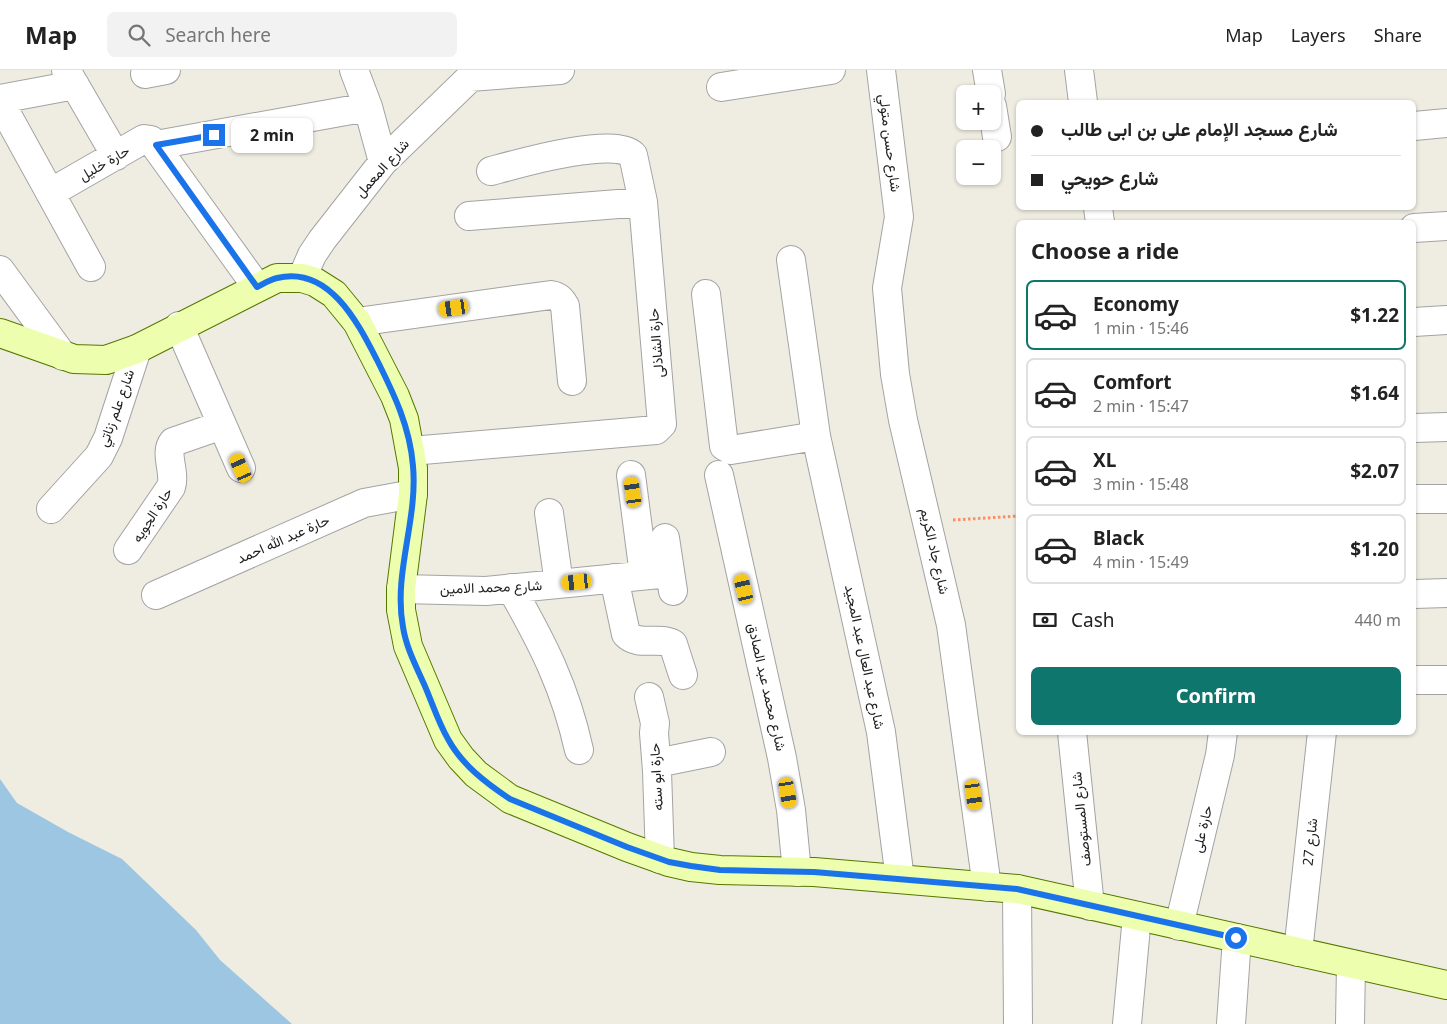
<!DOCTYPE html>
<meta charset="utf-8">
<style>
:root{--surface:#fff;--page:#f2f2f2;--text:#222;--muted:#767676;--line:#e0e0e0;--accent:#0f766e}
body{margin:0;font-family:"Noto Sans",Vazirmatn,sans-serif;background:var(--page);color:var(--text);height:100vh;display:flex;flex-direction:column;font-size:19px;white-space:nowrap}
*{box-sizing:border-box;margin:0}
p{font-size:16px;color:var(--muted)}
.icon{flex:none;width:28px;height:28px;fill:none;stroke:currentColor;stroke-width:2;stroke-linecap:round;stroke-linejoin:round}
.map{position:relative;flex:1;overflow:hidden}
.side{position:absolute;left:1016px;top:150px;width:400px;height:515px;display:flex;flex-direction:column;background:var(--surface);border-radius:8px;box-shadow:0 1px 4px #0004}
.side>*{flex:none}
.guide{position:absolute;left:1016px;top:30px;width:400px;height:110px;border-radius:8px;box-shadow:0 1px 4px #0004;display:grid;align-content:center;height:110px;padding:0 15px;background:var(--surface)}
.fabs{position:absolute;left:956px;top:15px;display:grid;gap:10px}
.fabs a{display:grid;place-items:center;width:45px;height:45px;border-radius:8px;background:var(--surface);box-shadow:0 1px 4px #0004;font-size:25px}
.end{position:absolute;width:22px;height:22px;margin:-11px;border:6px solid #1a73e8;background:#fff;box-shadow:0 0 0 2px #fff}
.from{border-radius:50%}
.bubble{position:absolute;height:35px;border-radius:8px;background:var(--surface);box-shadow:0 1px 4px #0004;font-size:16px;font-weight:700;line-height:35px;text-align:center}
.car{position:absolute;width:15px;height:30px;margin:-15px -8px;border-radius:6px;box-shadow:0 0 4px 1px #0007;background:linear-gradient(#f5c518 24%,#345 0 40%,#f5c518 0 76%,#345 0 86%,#f5c518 0)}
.guide b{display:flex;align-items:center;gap:18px;height:48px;font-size:19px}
.guide b+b{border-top:1px solid var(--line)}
.guide i{width:12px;height:12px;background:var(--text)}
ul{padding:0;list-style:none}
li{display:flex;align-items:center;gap:15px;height:70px;margin:0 10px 8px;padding:0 5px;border:2px solid var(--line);border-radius:8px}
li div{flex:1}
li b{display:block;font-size:19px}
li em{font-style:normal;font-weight:700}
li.selected{border-color:var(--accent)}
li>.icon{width:45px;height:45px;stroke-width:1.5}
h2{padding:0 15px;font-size:22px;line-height:60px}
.pay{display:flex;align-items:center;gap:12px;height:55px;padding:0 15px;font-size:19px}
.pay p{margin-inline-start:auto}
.primary-button{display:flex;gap:10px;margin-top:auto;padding:10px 15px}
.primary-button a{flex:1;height:58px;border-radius:8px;background:var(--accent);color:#fff;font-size:20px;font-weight:700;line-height:58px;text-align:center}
header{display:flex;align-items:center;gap:30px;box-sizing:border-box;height:70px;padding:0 25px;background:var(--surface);border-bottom:1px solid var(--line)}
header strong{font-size:24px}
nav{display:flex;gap:28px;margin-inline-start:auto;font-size:18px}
.search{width:350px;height:45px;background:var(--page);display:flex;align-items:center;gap:12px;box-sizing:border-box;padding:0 18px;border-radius:8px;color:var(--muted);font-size:19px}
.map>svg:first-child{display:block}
.water{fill:#9cc6e1}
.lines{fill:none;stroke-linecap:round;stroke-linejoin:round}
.street-casing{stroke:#a3a3a3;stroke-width:30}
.secondary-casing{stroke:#567700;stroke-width:30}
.path{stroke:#ff8d62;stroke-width:3;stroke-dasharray:2.5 2.5;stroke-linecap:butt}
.street{stroke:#fff;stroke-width:28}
.secondary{stroke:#edffaf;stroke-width:28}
.route{stroke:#1a73e8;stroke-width:6}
.labels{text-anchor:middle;stroke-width:4.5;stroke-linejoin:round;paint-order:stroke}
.street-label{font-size:14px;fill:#1c1c1c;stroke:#fff}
</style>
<header>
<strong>Map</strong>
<div class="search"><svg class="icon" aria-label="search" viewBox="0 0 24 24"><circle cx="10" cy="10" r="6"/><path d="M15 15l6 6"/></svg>Search here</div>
<nav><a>Map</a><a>Layers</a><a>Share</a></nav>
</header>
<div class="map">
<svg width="1447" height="954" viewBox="0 0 1447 954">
<rect width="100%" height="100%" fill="#efede1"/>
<path class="water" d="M0 709 17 733 68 762 122 789 196 860 220 890 292 954H0Z"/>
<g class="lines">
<g class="street-casing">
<path id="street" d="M66 0 116 86
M354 0 368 37 383 92
M881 0 899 147 887 218 895 304 903 350 951 555 987 817
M987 0 991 24
M1079 0 1083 32
M145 4 166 0
M470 7 560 0
M721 17 831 0
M0 29 75 15
M0 32 91 197
M992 36 997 67
M1414 56 1447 53
M156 75 368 37
M50 123 144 69 151 70 257 217
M1098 138 1100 152
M469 146 643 132
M1414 158 1447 156
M791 190 816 366 881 662 900 809
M0 200 63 286
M302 208 312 185 322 170 383 92 478 0
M706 224 724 376 731 380 816 366
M357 252 551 225C558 226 561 229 565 236L572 311
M1414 252 1447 250
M179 256 241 398
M1414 358 1447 357
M411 381 656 360 662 354 643 132 633 85C613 66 517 94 491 101
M631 405 644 505
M719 405 782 688 791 740 797 802
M1414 429H1447
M51 439 99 386 108 368 137 279
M549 443 559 514
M665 468 673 521
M128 480 171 417C176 403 164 383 173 372L222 355
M614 508 626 564C638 577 659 566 673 574L683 605
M511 518C543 574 565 617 579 680
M401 519 486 521 670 503
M1414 524 1447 523
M156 525 364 433 413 424
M1414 610H1447
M649 627 655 653 654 663 657 701 660 789
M1072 662 1090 836
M657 693 711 682
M1017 819 1018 954
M1179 856 1220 685 1223 662
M1298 882 1322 662
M1127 954 1137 846
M1231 954 1237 868
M1350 954 1351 894"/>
</g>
<g class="secondary-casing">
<path id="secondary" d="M0 263 74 289 106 290 137 279 277 208H302L315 212 334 224 357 252 395 326 404 349 413 398V424L401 519V540L408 576 448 670 461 688 476 704 510 729 627 777 669 792 691 797 720 800 814 802 1017 819 1447 915"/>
</g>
<path class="path" d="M953 450 1019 446"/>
<use href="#street" class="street"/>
<use href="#secondary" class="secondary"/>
</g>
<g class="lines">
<path class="route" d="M214 65 156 75 257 217C263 214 271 209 277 208 329 195 358 253 377 290 394 324 410 357 413 396 418 450 393 504 403 557 406 577 416 596 424 614 432 632 438 652 448 669 462 695 486 713 510 729L627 777 669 792 691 796 720 800 814 802 1017 819 1236 868"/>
</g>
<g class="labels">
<g class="street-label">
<text transform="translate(890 73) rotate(83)" y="5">شارع حسن متولي</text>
<text transform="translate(104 93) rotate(-30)" y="5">حارة خليل</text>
<text transform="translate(382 98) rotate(-48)" y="5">شارع المعمل</text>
<text transform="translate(656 273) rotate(-95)" y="5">حارة الشاذلى</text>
<text transform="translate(116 338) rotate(-70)" y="5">شارع علم زناتي</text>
<text transform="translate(152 445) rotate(-57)" y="5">حارة الجويه</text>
<text transform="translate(283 469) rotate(-24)" y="5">حارة عبد الله احمد</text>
<text transform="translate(935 481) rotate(77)" y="5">شارع جاد الكريم</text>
<text transform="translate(491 517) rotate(-2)" y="5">شارع محمد الامين</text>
<text transform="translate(865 587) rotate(78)" y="5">شارع عبد العال عبد المجيد</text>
<text transform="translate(767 617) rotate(77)" y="5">شارع محمد عبد الصادق</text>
<text transform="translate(656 707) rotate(-93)" y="5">حارة ابو سته</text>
<text transform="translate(1081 749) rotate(-96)" y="5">شارع المستوصف</text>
<text transform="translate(1202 759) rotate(-77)" y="5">حارة على</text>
<text transform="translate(1310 772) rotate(-84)" y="5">شارع 27</text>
</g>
</g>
</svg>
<div class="fabs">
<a>+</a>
<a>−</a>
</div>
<i class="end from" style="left:1236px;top:868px"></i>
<i class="end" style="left:214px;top:65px"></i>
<div class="bubble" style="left:231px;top:48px;width:82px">2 min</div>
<i class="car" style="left:454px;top:238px;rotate:262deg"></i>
<i class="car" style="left:241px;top:398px;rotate:336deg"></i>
<i class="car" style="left:633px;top:422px;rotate:352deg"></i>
<i class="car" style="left:577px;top:512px;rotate:264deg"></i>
<i class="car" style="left:744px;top:519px;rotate:347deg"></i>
<i class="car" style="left:788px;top:723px;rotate:170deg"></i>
<i class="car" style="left:974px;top:725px;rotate:172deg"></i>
<div class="guide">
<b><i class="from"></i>شارع مسجد الإمام على بن ابى طالب</b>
<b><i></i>شارع حويحي</b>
</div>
<section class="side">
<h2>Choose a ride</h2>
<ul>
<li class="selected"><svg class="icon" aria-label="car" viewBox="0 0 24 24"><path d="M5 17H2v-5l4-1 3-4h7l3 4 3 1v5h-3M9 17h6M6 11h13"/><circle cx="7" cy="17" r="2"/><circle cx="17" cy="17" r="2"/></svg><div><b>Economy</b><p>1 min · 15:46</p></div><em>$1.22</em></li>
<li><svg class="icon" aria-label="car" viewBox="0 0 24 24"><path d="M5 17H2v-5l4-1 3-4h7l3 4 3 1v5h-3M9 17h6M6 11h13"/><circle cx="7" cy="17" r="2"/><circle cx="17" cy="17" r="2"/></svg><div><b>Comfort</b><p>2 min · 15:47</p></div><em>$1.64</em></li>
<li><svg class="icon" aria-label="car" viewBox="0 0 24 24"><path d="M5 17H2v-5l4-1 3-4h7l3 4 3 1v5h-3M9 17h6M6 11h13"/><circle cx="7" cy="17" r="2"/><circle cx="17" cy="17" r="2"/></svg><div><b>XL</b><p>3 min · 15:48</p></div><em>$2.07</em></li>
<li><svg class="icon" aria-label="car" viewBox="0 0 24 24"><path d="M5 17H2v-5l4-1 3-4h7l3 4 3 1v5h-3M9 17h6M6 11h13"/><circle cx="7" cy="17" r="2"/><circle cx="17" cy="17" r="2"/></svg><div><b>Black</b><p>4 min · 15:49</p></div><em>$1.20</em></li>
</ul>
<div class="pay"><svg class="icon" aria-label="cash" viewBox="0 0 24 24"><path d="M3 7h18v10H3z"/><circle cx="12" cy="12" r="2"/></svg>Cash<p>440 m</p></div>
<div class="primary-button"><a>Confirm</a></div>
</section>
</div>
